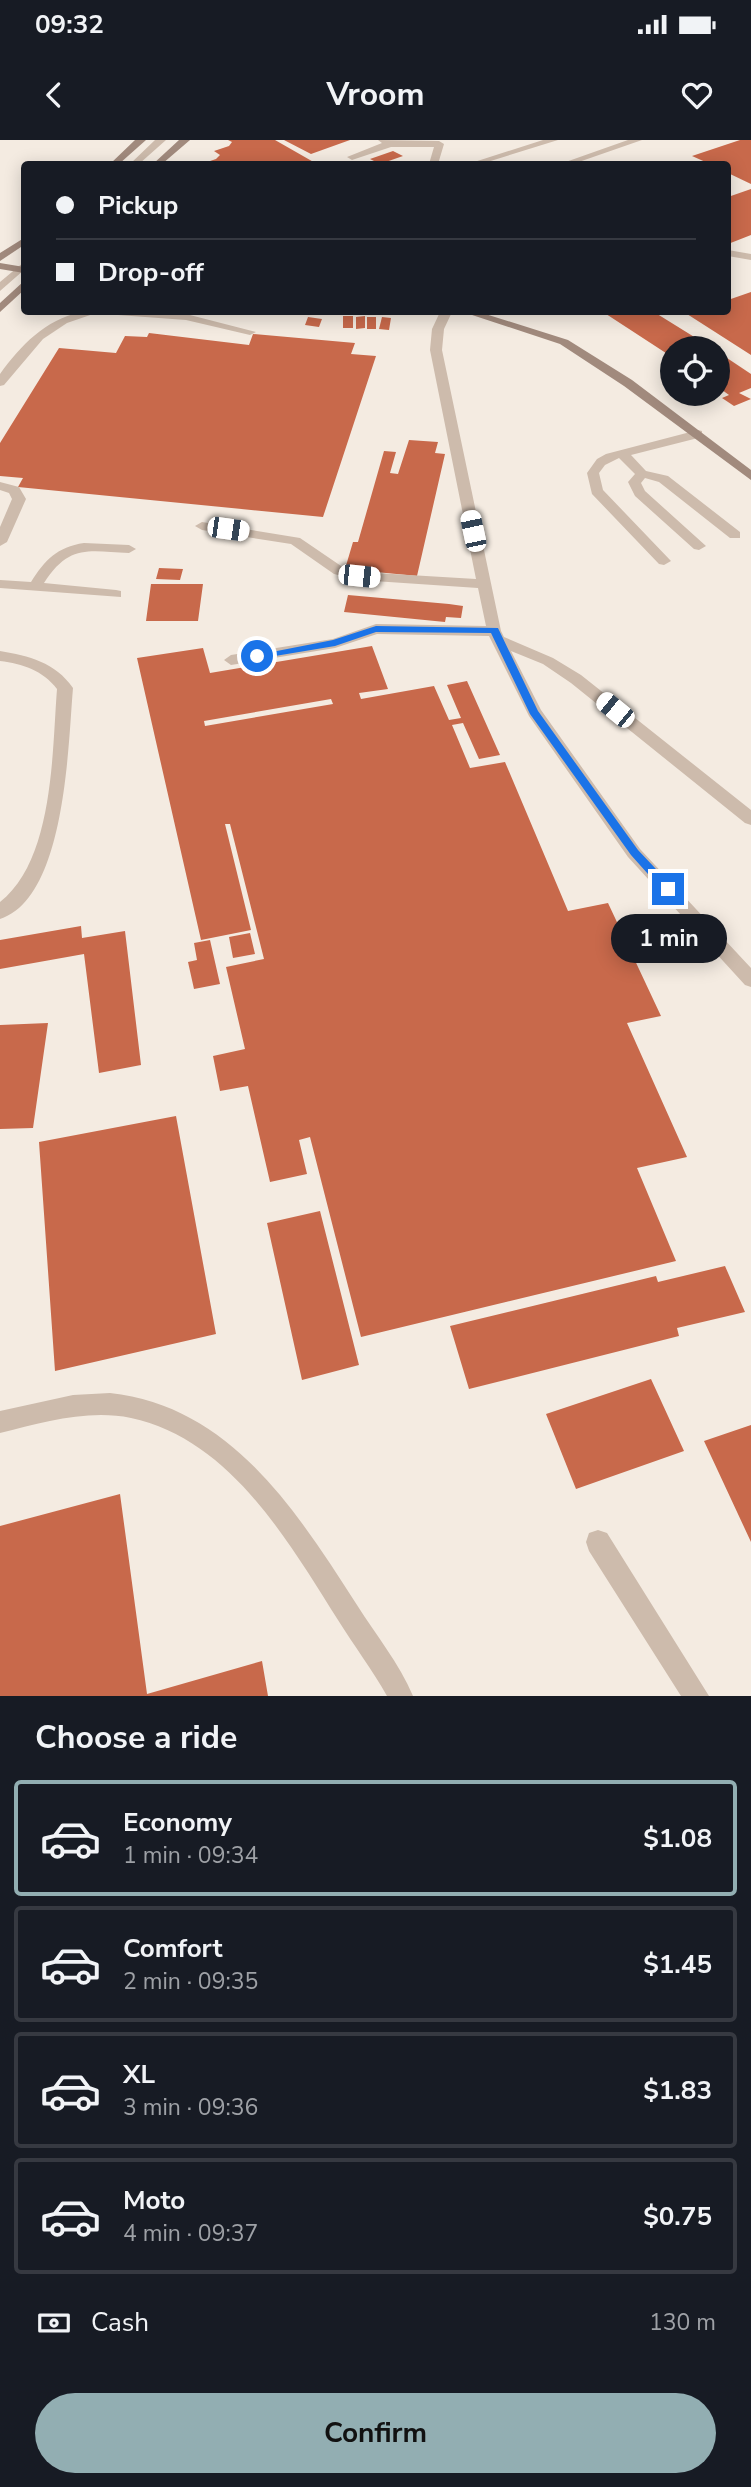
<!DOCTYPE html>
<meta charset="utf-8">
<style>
:root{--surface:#171b24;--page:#20242c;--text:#f1f3f6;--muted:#9ea1a6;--line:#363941;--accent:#92aeb2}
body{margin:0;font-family:"Nunito Sans",sans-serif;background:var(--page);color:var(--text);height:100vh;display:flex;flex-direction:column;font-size:26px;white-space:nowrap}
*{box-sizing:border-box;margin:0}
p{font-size:23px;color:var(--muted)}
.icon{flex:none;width:38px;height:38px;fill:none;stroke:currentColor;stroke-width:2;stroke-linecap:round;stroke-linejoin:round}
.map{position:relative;height:1556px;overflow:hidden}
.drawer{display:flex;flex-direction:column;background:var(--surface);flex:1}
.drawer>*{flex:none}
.guide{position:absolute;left:21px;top:21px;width:710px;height:154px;border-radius:7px;box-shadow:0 4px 18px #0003;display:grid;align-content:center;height:154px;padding:0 35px;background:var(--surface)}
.buttons{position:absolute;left:660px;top:196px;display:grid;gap:14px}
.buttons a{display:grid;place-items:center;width:70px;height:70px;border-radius:50%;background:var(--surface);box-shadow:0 4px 18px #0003;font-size:35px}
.end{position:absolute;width:32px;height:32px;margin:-16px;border:9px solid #1a73e8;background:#fff;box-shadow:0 0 0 4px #fff}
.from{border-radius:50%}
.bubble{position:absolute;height:49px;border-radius:24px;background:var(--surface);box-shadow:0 4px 18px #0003;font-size:23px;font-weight:700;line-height:49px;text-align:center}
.car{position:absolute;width:21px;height:42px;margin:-21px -10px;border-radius:9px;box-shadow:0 0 5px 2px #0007;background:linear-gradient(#fff 24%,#345 0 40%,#fff 0 76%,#345 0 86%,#fff 0)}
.guide b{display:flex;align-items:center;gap:24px;height:66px;font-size:26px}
.guide b+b{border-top:2px solid var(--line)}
.guide i{width:18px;height:18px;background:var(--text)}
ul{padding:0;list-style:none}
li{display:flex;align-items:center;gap:21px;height:116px;margin:0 14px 10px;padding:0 21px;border:4px solid var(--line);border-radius:7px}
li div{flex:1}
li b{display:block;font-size:26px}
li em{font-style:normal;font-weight:700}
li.selected{border-color:var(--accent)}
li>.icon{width:63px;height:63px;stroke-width:1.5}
h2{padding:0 35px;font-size:32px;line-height:84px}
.pay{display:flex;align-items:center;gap:18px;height:77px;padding:0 35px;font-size:26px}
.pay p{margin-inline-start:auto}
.button{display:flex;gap:14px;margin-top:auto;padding:14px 35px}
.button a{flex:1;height:80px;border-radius:42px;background:var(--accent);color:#111;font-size:28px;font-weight:700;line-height:80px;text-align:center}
.status{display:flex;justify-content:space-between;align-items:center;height:49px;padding:0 35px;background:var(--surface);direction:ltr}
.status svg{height:19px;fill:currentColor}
header{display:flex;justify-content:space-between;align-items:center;height:91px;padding:0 35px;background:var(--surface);font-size:32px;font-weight:700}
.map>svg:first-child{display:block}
.building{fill:#c8694b;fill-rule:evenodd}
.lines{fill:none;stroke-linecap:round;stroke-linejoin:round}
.lane{fill:#cdbbac;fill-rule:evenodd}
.secondary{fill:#a18a7d;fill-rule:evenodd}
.route{fill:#1a73e8}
</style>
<div class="status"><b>09:32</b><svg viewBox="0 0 49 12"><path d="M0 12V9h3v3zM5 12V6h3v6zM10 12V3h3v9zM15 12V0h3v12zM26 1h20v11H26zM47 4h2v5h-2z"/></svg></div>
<header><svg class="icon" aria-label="back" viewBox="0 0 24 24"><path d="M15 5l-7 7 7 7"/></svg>Vroom<svg class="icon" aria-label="heart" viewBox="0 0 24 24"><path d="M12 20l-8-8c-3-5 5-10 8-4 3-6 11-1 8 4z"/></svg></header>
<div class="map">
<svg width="751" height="1556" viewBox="0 0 751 1556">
<rect width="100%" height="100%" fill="#f4ebe1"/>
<path class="building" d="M228 0H275L317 24H201L216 19 220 15 214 11 229 6 232 2Z
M284 0H350L311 14Z
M740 0H751V44L728 33V24H710L692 16Z
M393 11 403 16 380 24 370 19Z
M751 49V95L728 104V57Z
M751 152V215L687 174 728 172V160Z
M603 172H654L712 208H672V217Z
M343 176H353V188H343Z
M365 176V188L356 189V177Z
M308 177 322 179 319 187 305 185Z
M367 177H376V189H367Z
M382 177 391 178 389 190 379 189Z
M149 193 249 205 253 194 355 203 351 214 376 216 323 377 18 347 23 338 0 336V303L59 208 116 213 125 196 147 197Z
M718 212 751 234V248L739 253 751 259 734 266 722 258 729 255 718 247Z
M409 300 438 302 435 313 445 314 417 436 345 429 353 402H358L384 311 396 312 390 333 398 334Z
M159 428 183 429 180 440 156 439Z
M151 444H203L198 481H146Z
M348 455 449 464 463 466 461 478 446 477 445 482 344 472Z
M372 506 388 549 359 553 361 559 434 546 449 580 461 578 447 545 467 541 500 615 479 619 463 583 452 585 470 628 505 622 568 771 608 763 661 876 627 883 687 1017 637 1028 676 1121 361 1197 310 997 299 1000 307 1034 270 1042 248 946 220 951 213 916 245 909 226 827 264 819 230 684H225L251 790 201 800 137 518 203 508 210 533ZM331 559 333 564 205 586 204 581Z
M81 786 82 798 125 791 141 925 99 933 84 814 0 829V800Z
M250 793 255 814 233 818 229 797Z
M210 800 220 844 194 849 188 822 197 820 194 803Z
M48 883 33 988 0 989V885Z
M176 976 216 1194 55 1231 39 1002Z
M320 1071 359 1225 302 1240 267 1083Z
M725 1126 745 1172 677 1188 679 1196 469 1249 450 1186 656 1136 658 1142Z
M651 1239 684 1311 576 1349 546 1274Z
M751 1285V1402L704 1301Z
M120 1354 147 1554 262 1521 268 1556H0V1386Z"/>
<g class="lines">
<path class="lane" d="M155 0H166L139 24H130Z
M378 0 439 1 444 4 438 24H429L434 7H391L352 20 347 17 382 3Z
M543 0H558L481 24H468Z
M628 0H642L573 24H560Z
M728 110 751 114V120L728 116Z
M24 122V130L0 151V142Z
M81 172H99L67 183 43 199 4 245 0 246V234C21 205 45 180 81 172Z
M112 172 186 174 256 192 250 195 186 180 118 175Z
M440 172H452L444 189 442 210 501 491 504 497 553 518 581 535 751 670V685L745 683 571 543 543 524 511 511 541 570 640 709 751 828V847L745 845 628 717 529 576 489 496 377 494 335 508 231 525 224 520 231 515 333 499 376 484 486 486 478 448 359 440 334 434 291 404 202 390 195 386 202 382 300 398 344 428 359 432 476 439 430 210 432 189Z
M698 290 702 291V297L631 315 646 331 668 336 740 392V398H730L659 342 645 338 641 343 645 351 706 406 699 410 694 409 635 356 628 342 635 334 619 318 605 325 599 333 603 350 671 421 664 425 659 424 592 354 587 333 597 319 606 314Z
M0 342 19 347 26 359 7 402 0 406V387L12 359 9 353 0 350Z
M84 403 129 405 136 409 129 413C88 411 69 404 44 443L116 450 121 451V457L0 448V440L31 442C45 420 57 407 84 403Z
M0 511C29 516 55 522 73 548 68 605 66 758 0 779V762C54 720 52 612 57 549 42 530 23 524 0 521Z
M110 1253C231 1266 297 1372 357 1465 376 1495 399 1523 413 1556H387C372 1529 354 1506 338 1480 288 1401 230 1299 131 1278 87 1269 42 1283 0 1293V1271L73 1255Z
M598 1390 607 1393 709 1556H681L589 1411 586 1402 589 1393Z"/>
<path class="secondary" d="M135 0H146L119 24H110Z
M179 0H190L162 24H153Z
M24 98V105L0 121V113Z
M0 123 24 127V133L0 129Z
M24 141V150L0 172V163Z
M463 172H479L568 200 632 240 751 330V340L624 246 560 204Z"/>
</g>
<path class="route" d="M376 486 498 488 538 571 638 710 672 746V752H664L631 715 530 574 491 493 376 492 335 506 257 519 252 516 333 500Z"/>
</svg>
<div class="buttons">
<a><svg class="icon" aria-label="locate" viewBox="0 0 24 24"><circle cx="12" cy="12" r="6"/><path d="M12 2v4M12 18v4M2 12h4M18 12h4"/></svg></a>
</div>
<i class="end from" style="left:257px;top:516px"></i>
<i class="end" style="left:668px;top:749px"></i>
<div class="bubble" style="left:611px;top:774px;width:116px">1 min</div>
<i class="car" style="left:228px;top:389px;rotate:98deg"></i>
<i class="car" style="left:473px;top:391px;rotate:348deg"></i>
<i class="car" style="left:359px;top:436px;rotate:96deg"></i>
<i class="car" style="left:615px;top:570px;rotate:309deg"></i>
<div class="guide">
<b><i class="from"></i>Pickup</b>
<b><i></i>Drop-off</b>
</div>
</div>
<section class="drawer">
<h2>Choose a ride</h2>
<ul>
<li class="selected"><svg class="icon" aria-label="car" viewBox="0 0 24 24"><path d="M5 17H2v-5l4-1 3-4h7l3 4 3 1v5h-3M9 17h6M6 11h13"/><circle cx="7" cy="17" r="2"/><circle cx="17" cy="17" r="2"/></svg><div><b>Economy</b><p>1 min · 09:34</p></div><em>$1.08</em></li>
<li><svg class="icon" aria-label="car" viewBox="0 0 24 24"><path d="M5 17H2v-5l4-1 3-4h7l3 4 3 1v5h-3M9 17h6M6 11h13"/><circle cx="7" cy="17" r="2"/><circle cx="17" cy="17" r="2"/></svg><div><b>Comfort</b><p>2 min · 09:35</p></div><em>$1.45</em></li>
<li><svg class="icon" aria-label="car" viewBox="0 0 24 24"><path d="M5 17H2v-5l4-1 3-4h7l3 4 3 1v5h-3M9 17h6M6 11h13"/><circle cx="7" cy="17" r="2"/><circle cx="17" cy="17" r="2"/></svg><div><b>XL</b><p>3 min · 09:36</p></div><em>$1.83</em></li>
<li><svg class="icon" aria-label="car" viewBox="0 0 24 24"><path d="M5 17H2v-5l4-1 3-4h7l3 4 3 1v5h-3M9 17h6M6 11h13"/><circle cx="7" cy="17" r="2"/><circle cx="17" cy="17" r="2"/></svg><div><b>Moto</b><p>4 min · 09:37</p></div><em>$0.75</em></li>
</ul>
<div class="pay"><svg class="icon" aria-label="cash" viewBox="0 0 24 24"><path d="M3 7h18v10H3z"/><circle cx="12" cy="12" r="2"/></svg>Cash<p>130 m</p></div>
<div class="button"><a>Confirm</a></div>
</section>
